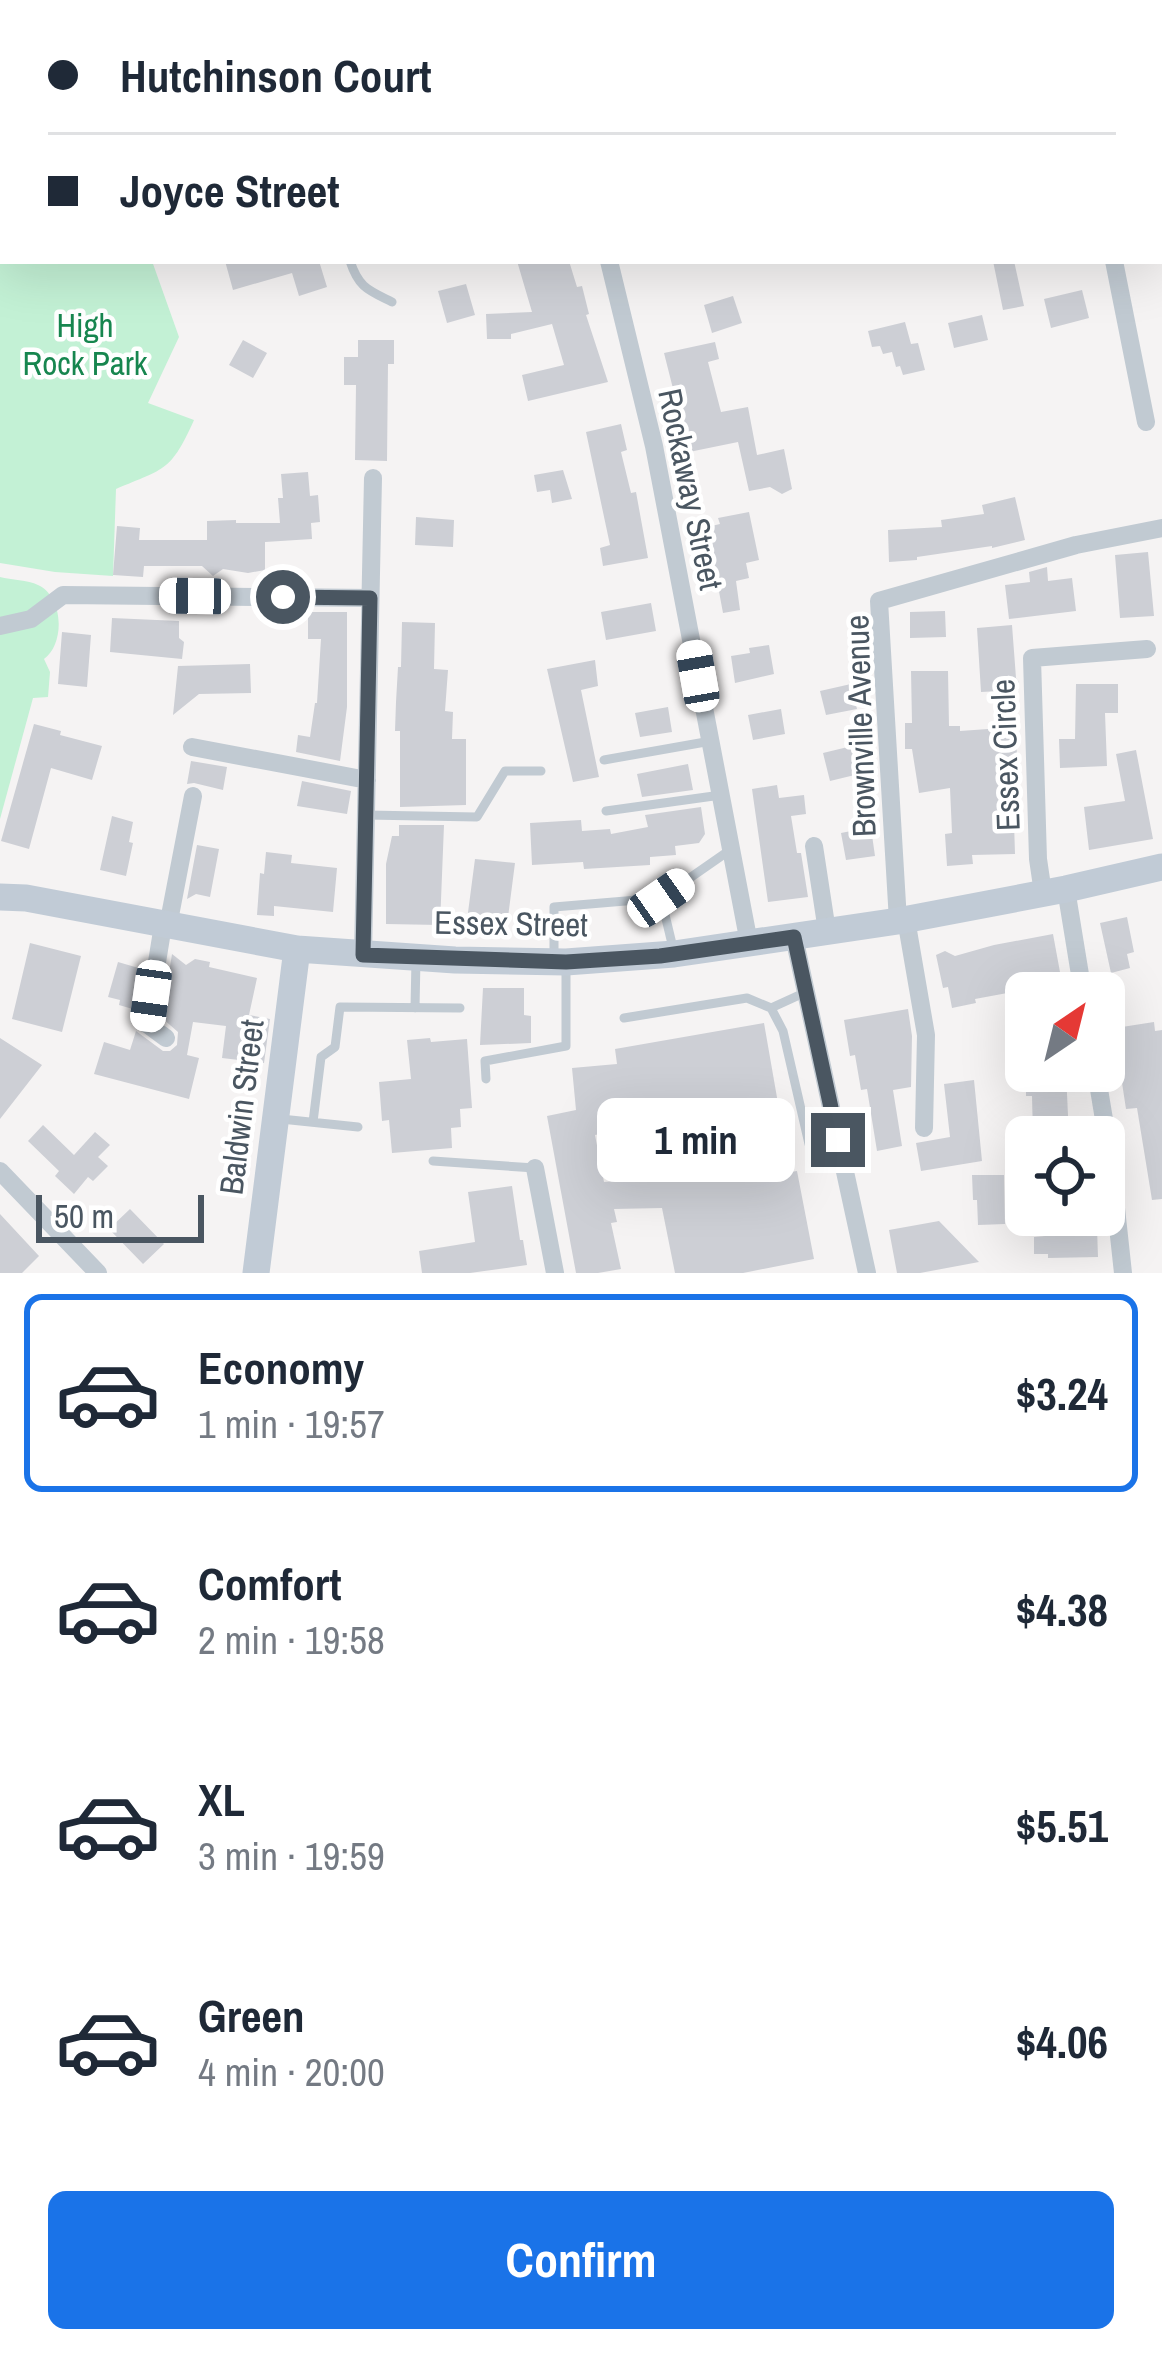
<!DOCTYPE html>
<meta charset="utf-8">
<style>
:root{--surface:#fff;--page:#f6f6f7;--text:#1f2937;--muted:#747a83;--line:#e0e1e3;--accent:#1a73e8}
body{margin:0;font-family:"Archivo Narrow",sans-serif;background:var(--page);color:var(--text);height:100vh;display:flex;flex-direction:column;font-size:45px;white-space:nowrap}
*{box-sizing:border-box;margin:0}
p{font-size:39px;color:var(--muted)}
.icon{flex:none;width:66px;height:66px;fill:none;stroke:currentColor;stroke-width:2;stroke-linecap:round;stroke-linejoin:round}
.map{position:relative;height:1273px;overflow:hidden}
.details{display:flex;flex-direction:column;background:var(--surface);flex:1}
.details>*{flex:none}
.top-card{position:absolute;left:0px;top:0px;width:1164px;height:264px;box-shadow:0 12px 48px #0002;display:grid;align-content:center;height:264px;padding:0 48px;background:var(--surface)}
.needle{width:78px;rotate:35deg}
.tools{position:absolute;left:1005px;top:972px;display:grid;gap:24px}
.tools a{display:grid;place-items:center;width:120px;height:120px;border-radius:18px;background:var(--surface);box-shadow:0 12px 48px #0002;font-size:60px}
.scale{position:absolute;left:36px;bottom:30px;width:168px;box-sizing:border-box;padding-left:12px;border:6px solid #4a5661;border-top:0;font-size:33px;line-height:42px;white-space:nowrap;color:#4a5661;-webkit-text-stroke:9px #fff;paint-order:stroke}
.end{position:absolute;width:54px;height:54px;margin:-27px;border:15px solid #4a5661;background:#fff;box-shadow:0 0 0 6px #fff}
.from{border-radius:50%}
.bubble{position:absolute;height:84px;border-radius:18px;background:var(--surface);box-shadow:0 12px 48px #0002;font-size:39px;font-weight:800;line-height:84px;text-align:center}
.car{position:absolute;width:36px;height:72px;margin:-36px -18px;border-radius:15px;box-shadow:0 0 9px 3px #0007;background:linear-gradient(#fff 24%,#345 0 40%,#fff 0 76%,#345 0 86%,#fff 0)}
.top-card b{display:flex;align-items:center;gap:42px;height:114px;font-size:45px}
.top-card b+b{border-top:3px solid var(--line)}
.top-card i{width:30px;height:30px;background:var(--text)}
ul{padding:21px 0 0;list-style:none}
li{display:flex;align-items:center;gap:36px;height:198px;margin:0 24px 18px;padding:0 24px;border:6px solid transparent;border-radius:18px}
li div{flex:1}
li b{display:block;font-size:45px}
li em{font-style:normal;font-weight:800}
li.on{border-color:var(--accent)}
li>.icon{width:108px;height:108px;stroke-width:1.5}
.cta{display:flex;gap:24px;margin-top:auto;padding:24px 48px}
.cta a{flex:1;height:138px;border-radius:18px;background:var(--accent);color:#fff;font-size:48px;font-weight:800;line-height:138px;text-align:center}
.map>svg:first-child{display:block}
.green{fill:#c3f1d5}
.building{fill:#cdcfd5;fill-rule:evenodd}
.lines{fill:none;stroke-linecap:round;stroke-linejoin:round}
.service{stroke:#c1cad2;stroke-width:9}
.minor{stroke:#c1cad2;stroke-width:18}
.secondary{stroke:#c1cbd6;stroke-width:27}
.route{stroke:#4a5661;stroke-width:15}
.labels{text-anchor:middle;stroke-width:9;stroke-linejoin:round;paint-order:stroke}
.park-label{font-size:33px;fill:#17864f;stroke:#fff}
.street-label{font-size:33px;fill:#4a5661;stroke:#fff}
</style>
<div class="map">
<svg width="1162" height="1273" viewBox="0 0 1162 1273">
<rect width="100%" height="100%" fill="#f5f3f3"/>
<path class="green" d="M0 129H3V261H152L179 337 148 403 194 420C171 471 166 468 116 489L113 576 55 572 0 563Z
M0 577C11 580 28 580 38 585 64 597 65 644 44 659L50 672 48 697 33 698 0 819Z"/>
<path class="building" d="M225 261H319L327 287 299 296 292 273 233 290Z
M517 261H569L577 287 582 286 589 314 586 315 608 382 528 401 522 375 564 365 552 324 511 334V339H487L486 314 532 312Z
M993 261H1014L1024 306 1003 310Z
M466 284 475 315 447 323 438 291Z
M1082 290 1089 318 1051 328 1044 299Z
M733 296 742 323 712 333 704 305Z
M982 315 988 340 954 348 948 323Z
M905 322 911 344 918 343 925 370 903 375 900 366 896 367 892 352 883 354 880 346 872 347 868 331Z
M243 340 267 353 253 378 229 365Z
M358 340H394V364H388L387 461 355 460 356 385H344V357H358Z
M715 342 719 359 708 362 721 412 748 407 757 455 784 449 792 489 782 494 770 487 749 491 738 442 689 452 664 353Z
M621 424 627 450 621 452 631 493 636 492 648 558 603 566 600 548 610 545 586 432Z
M563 470 572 499 552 503 550 490 537 492 534 475Z
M308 472 310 496 318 495 320 522 311 523 312 539 265 542V570L248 573 223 569 213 576 202 566H144L143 577 113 575 117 526 140 528 139 540H207V521L236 520V523H280L278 498H283L281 474Z
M1015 497 1025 540 992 548V546L917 557V560L889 562 888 530 942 527 941 520 984 514 982 505Z
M749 512 759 560 746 563 749 578 736 581 740 610 723 613 707 527 720 524 718 518Z
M416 517 454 520 453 547 415 545Z
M1148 552 1154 616 1120 618 1115 555Z
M1047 567 1048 581 1072 578 1076 611 1009 619 1005 585 1030 582 1029 572Z
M651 603 656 631 606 640 601 612Z
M945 611 946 637 910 638V612Z
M308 612H347V707L340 761 296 752 298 735 310 737 315 703H317L321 639H308Z
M112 618 179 621V638L184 642 182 659 110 652Z
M402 622 435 623 434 669 448 670 445 711 453 712 452 739H466V805L400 807V731H395L396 702 398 667H401Z
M1012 625 1016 678 1019 682V690L981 692 977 628Z
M62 632 91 635 87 687 58 684Z
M769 645 774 674 735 683 731 656 750 653 749 648Z
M595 660 598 686 581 690 599 777 573 782 547 669Z
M250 664 251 693 199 694 173 715 178 666Z
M911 671H948L949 726H960V731L1016 727 1018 790 1013 791 1015 854 972 855 973 864 947 866 945 834 952 833 950 788 919 793 912 749H905V723H912Z
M851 684 857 709 826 715 820 691Z
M1076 684H1118V713H1105L1107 766 1060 768 1059 739H1075Z
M668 707 672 732 640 737 635 713Z
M781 709 785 734 753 740 748 715Z
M34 724 61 731 60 735 102 746 92 780 51 768 29 849 1 841Z
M856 745 863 773 830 781 823 753Z
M1136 750 1153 839 1089 850 1084 807 1125 801 1116 754Z
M191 761 227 767 223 790 194 783 187 784Z
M688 764 693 790 642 797 637 774Z
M302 781 351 791 347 814 297 806Z
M777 785 779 798 804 795 806 814 791 816 797 853H801L808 897 768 902 752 789Z
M701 807 705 834 699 843 675 846 676 855 650 857V865L584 869 583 862 532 865 530 823 581 820 582 831 610 829 611 834 648 827 645 815Z
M112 816 133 822 129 842 133 843 126 876 100 870Z
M870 821 875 856 846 860 841 833 851 831 850 824Z
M399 825H444L440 925 386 924V864L392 836H399Z
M197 845 219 849 210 897 196 894 187 899Z
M266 852 292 855 291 863 337 868 333 912 274 906V916L257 915 260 873 264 874Z
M475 859 515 863 507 925 467 920Z
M1127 917 1134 952 1127 954 1130 968 1111 973 1100 923Z
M1053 934 1062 983 975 999 976 1003 952 1008 948 987 943 988 936 955 945 951 955 956 994 945Z
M30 943 81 956 62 1032 12 1019Z
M172 954 186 965 195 959 210 962 209 967 257 978 249 1015 270 1019 264 1063 222 1058 226 1026 193 1022 187 1055 199 1058 189 1099 94 1074 104 1042 130 1050 136 1031 163 1051H170L177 1045 178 1032 162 1018Z
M118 962 142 969 136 1010 119 1005 120 1000 108 997Z
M483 988H524V1015L531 1016V1043L480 1045Z
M908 1009 912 1036 911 1087 893 1090 902 1146 877 1151 867 1089 861 1090 855 1055 850 1056 844 1020Z
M1154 1022 1155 1031 1162 1030V1199L1152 1200 1137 1108 1126 1109 1117 1050 1112 1051 1109 1029Z
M764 1023 790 1172 797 1171 814 1259 743 1273H675L662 1208 614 1209 617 1222 611 1223 621 1269 598 1273H576L547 1116 576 1110 572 1068 617 1064 615 1049ZM629 1129 638 1179 604 1182 595 1135Z
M0 1038 42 1065 0 1119Z
M430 1038 431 1042 467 1039 472 1108 460 1109 461 1127 451 1128 452 1148 392 1153 389 1120 382 1121 379 1082 411 1079 407 1040Z
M1066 1072 1069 1137H1033L1032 1096H1026V1078L1031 1077V1074Z
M974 1080 982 1161 921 1171 916 1143 950 1137 944 1084Z
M43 1125 74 1155 95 1132 110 1145 98 1157 108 1166 93 1181 88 1177 74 1194 55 1176 59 1171 28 1141Z
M972 1175H1004L1005 1224 978 1225 977 1200H973Z
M512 1186 520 1240H523L527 1265 470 1273H422L419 1251 475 1242 468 1192Z
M130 1209 164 1244 143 1264 109 1229Z
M0 1214 39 1256 22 1273H0Z
M939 1221 979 1262 920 1273H897L889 1230Z
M1097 1227 1098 1257 1048 1258V1254H1034V1237L1045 1236V1228Z"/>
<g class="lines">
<path class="service" d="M350 261C359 288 368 290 392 302
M604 760 711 741
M606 811 721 795
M366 815 477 817 505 771H541
M661 898 673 948
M554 956V907L661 898 730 850
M415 1008 416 959
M771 1008 783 1031 809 1144 839 1140
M624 1018 747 998 771 1008 806 992
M486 1079 485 1061 566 1046V967
M281 1119 358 1127
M313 1122 321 1057 335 1047 340 1007 460 1008
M433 1161 535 1168"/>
<path class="minor" d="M120 0 121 3
M271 0 272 3
M527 0 528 3
M1029 0V3
M189 3 198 0
M723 3 733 0
M0 38H3
M609 261 654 446 749 943
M1114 261 1146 422
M0 626 31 619 63 595 370 598
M192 747 367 780
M814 846 827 931
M1066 889 1083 993
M1043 893 1038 859 1032 658 1147 649
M906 919 926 1035 924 1128
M898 921 879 601 1076 545 1162 528
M163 925 147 1024 166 1038
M168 926 193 796
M794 937 867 1273
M363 955 373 478
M1096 1071 1111 1162 1123 1273
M535 1168 555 1273
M0 1171 98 1273"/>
<path class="secondary" d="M0 897 26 898 297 949 455 960 566 962 674 954 898 921 1066 889 1162 867
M256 1273 297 949"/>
</g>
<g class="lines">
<path class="route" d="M283 597 370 598 363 955 566 962 660 956 794 937 838 1140"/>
</g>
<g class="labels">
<g class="park-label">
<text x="85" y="337">High<tspan x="85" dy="38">Rock Park</tspan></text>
</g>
<g class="street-label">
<text transform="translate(691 489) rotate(78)" y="12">Rockaway Street</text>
<text transform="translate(860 726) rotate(-92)" y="12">Brownville Avenue</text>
<text transform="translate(1005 755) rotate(-92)" y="12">Essex Circle</text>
<text transform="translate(511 923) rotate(1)" y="12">Essex Street</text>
<text transform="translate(241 1107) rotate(-83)" y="12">Baldwin Street</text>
</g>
</g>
</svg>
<div class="tools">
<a><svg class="needle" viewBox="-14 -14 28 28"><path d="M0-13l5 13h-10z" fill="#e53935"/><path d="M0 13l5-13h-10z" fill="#747a83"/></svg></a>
<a><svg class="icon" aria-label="locate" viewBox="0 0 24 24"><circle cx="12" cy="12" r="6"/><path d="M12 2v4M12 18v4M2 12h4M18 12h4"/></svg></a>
</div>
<div class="scale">50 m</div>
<i class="end from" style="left:283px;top:597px"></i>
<i class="end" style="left:838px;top:1140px"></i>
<div class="bubble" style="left:597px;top:1098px;width:198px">1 min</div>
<i class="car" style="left:195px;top:596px;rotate:271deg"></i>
<i class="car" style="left:698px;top:676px;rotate:350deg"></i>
<i class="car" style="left:661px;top:898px;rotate:55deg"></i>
<i class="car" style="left:151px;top:996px;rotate:188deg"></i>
<div class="top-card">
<b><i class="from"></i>Hutchinson Court</b>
<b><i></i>Joyce Street</b>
</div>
</div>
<section class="details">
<ul>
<li class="on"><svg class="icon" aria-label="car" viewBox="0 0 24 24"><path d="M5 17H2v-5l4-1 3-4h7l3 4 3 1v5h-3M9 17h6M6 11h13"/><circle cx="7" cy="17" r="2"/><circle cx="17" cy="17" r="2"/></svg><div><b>Economy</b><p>1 min · 19:57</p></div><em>$3.24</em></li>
<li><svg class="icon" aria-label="car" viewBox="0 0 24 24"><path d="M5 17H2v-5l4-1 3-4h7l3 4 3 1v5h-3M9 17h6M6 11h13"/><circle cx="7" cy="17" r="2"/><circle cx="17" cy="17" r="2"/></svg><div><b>Comfort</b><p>2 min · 19:58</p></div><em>$4.38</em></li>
<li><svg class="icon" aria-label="car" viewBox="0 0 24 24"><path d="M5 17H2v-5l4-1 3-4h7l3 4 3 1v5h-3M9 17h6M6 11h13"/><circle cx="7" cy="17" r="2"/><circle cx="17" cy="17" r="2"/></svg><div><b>XL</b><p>3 min · 19:59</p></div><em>$5.51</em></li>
<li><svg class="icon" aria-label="car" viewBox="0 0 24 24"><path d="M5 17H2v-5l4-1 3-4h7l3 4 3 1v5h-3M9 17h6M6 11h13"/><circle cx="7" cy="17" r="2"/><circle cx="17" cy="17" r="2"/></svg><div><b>Green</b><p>4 min · 20:00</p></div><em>$4.06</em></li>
</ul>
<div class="cta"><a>Confirm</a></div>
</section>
